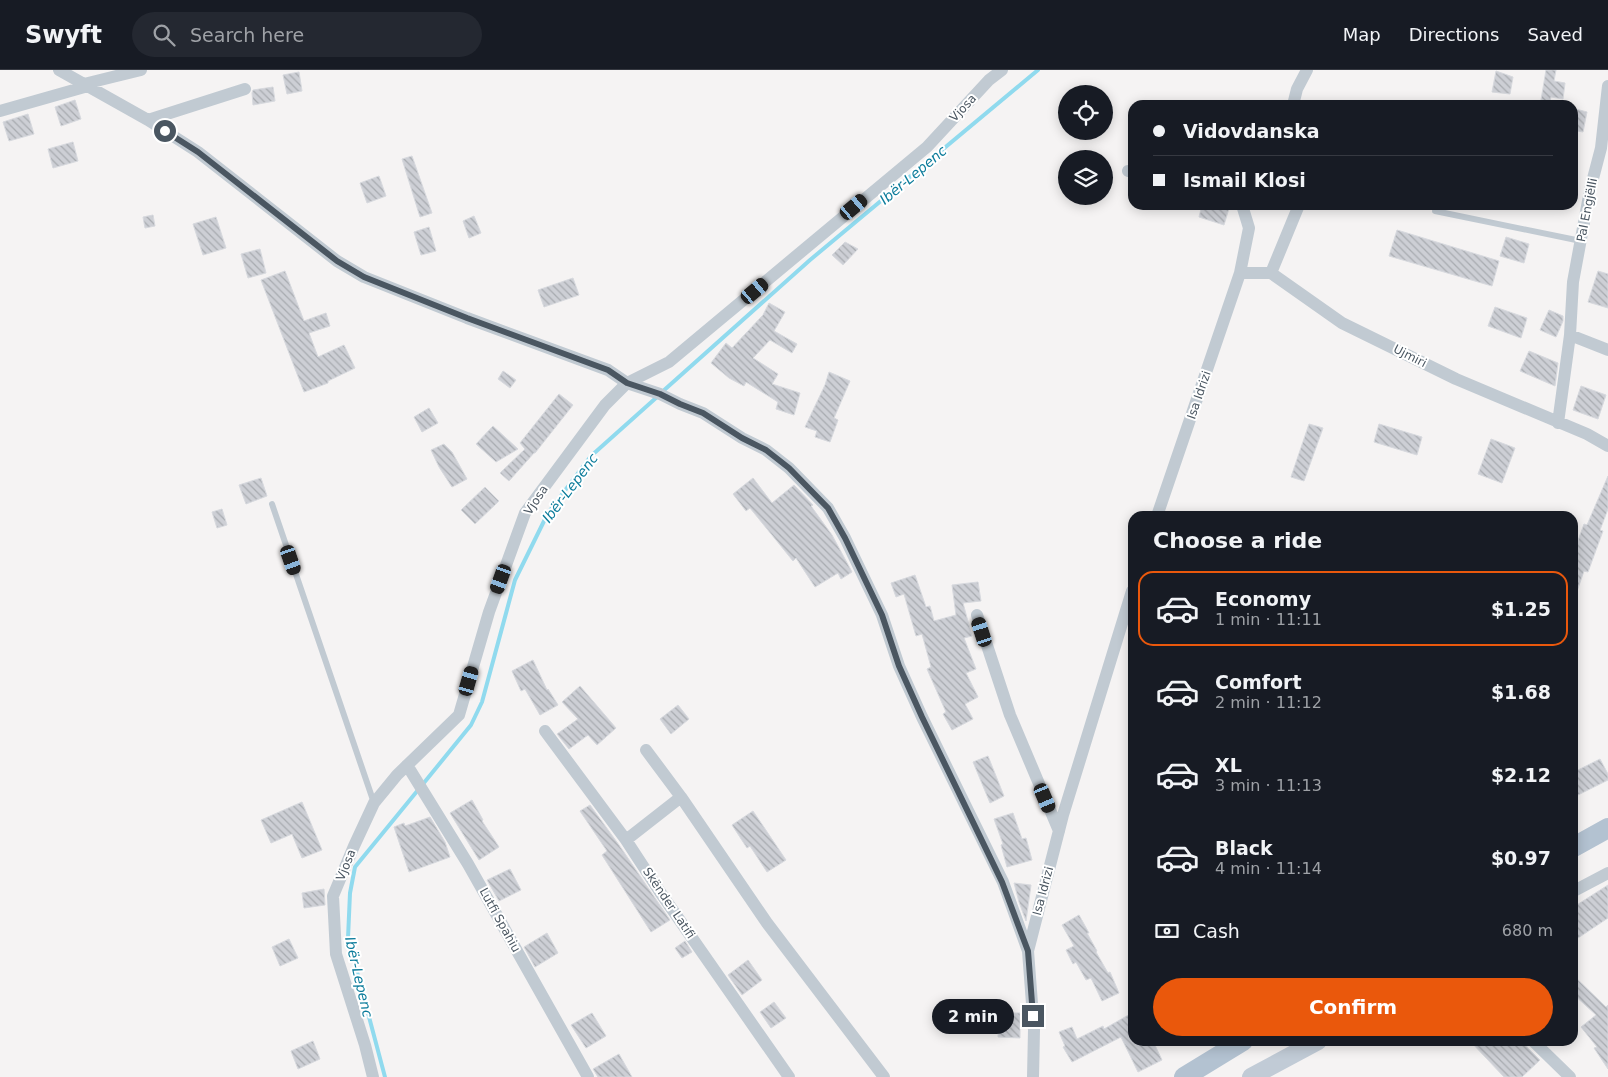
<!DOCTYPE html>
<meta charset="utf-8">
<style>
:root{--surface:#171b24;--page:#242831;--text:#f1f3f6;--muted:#9ea1a6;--line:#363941;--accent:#ea580c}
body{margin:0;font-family:"DejaVu Sans",sans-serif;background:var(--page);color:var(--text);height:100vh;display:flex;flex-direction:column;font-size:19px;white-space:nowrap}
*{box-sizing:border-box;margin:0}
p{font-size:16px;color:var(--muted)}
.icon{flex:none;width:28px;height:28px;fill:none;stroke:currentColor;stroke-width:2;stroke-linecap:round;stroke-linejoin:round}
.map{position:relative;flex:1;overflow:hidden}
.drawer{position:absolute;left:1128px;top:441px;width:450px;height:535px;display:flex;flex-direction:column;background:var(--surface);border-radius:15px;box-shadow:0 2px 12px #0003}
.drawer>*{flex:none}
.hud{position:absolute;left:1128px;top:30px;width:450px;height:110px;border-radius:15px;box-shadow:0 2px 12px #0003;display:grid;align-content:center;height:110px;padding:0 25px;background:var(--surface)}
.fabs{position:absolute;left:1058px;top:15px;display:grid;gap:10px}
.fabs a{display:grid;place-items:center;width:55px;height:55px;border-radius:50%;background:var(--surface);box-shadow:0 2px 12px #0003;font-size:25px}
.end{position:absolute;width:22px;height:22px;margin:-11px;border:6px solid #4a5661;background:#fff;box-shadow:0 0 0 2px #fff}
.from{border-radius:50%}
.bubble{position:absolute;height:35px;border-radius:18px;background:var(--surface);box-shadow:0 2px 12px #0003;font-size:16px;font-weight:800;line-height:35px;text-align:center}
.car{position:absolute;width:15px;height:30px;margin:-15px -8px;border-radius:6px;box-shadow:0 0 4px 1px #0007;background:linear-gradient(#222 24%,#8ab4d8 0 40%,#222 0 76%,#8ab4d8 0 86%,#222 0)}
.hud b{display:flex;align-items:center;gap:18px;height:48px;font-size:19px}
.hud b+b{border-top:1px solid var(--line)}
.hud i{width:12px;height:12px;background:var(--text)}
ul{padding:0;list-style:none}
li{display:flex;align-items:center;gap:15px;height:75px;margin:0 10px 8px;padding:0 15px;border:2px solid transparent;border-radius:15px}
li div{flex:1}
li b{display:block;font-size:19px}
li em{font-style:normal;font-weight:800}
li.current{border-color:var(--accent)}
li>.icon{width:45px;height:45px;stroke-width:1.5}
h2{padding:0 25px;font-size:22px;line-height:60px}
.pay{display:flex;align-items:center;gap:12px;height:55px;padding:0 25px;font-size:19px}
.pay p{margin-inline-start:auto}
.cta{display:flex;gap:10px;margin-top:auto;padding:10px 25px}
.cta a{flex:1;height:58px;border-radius:30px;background:var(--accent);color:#fff;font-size:20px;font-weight:800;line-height:58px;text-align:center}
header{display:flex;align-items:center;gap:30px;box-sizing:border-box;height:70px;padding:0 25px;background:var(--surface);border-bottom:1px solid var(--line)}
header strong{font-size:24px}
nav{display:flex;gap:28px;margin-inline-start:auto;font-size:18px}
.search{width:350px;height:45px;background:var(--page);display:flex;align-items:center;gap:12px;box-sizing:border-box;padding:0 18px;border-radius:28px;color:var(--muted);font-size:19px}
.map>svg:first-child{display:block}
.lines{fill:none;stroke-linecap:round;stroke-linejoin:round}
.stream{stroke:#90daee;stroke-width:4}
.building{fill:url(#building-back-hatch);stroke:#d7d9de}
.lane{stroke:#c1cad2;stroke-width:6}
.street{stroke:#c1cad2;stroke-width:12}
.secondary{stroke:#c1cbd6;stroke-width:18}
.primary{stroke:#b3c2d1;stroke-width:20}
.route{stroke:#4a5661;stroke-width:6}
.labels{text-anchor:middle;stroke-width:4;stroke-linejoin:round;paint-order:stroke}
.street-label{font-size:12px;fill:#4a5661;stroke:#fff}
.water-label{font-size:14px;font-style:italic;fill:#0c7c9b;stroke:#fff}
</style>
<header>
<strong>Swyft</strong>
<div class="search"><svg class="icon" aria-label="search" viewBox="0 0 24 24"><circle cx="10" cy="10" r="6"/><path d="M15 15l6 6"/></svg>Search here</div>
<nav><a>Map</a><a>Directions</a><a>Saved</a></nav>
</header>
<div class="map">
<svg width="1608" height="1007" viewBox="0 0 1608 1007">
<defs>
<pattern id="building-back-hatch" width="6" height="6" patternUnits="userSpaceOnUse" patternTransform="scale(1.25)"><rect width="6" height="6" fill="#cdcfd5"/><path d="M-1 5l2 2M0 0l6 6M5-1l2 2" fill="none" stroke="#a8abb0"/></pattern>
</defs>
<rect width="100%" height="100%" fill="#f5f3f3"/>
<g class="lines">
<path class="stream" d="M662 322 810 190 1038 0
M423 714 471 655 482 632 515 510 548 443 591 386 657 327
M385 1007 348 868 350 823 355 797 418 720"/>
</g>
<path class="building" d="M1546 0H1556L1554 11 1565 13 1563 29 1551 27 1550 31 1541 30Z
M1496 1 1513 7 1510 24 1492 22Z
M299 2 302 21 287 24 283 5Z
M273 17 275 31 253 35 252 23 253 20Z
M75 30 81 49 61 56 55 37Z
M1572 38 1587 42 1583 62 1572 60Z
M28 44 34 64 9 71 3 52Z
M73 72 78 91 53 98 48 79Z
M412 86 432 143 420 147 402 89Z
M379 106 386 126 367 133 360 113Z
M1202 135H1230L1224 155 1199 147Z
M153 145 155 156 145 158 143 147Z
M474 146 481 163 469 168 463 151Z
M216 147 226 178 203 185 193 154Z
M429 157 436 181 421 185 414 162Z
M1397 160 1499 191 1492 216 1389 186Z
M1506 167 1529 174 1524 193 1500 186Z
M845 172 858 179 843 195 832 185Z
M260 179 266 203 248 208 241 184Z
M285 201 304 251 326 243 330 256 309 263 318 287 344 275 355 298 328 311V313L304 322 261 210Z
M1598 201 1608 204V238L1588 232Z
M573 208 579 225 544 237 538 220Z
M769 233 785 242 774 261 797 274 792 283 770 270 753 288 778 304 772 314 800 323 794 345 776 339 778 332 746 312 744 316 729 308 711 293 726 273 732 278 763 245Z
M1495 237 1527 248 1521 268 1488 256Z
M1549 240 1563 246V251L1556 267 1540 260Z
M1529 281 1558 293 1555 316 1520 301Z
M503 301 516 310 510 318 498 309Z
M829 302 850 311 834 348 838 350 830 372 815 367 817 361 805 357 825 315Z
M1581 316 1606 325 1598 349 1573 340Z
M559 324 573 335 535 383H534L509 411 500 403 525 379 520 373Z
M429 338 438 353 422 362 414 347Z
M1309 354 1323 358 1304 411 1291 407Z
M1379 354 1422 367 1417 385 1374 372Z
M493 356 518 379 496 392 476 374Z
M1491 369 1515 378 1502 413 1478 404Z
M444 374 452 382 467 409 452 417 439 397 431 380Z
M1608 406V439L1600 460 1603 461 1588 502 1584 501 1574 530H1572V487L1584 454 1587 455Z
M261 408 267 426 246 434 239 415Z
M753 408 772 433 794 415 813 435 811 436 832 465 852 502 841 509 838 503 815 517 796 488 793 491 750 438 746 441 733 424Z
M485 417 499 431 475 454 461 440Z
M222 439 227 455 217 458 212 442Z
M915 505 926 537 930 536 934 551 956 545 952 515 978 512 981 531 963 533 972 566 964 568 976 599 966 603 978 627 965 634 973 649 952 660 943 644 946 642 927 599 931 597 922 564 916 566 904 524 896 527 891 513Z
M533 590 547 620 548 619 558 635 540 645 525 619 521 621 512 601Z
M580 616 616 658 597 675 588 665 569 679 557 664 578 649 562 632Z
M678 635 689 649 671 664 660 649Z
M988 686 1004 726 990 733 973 692Z
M1600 689 1608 704V710L1572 728V703Z
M472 730 483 750 482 751 499 777 479 790 450 743Z
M302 732 322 780 302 788 292 764 271 773 261 750Z
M590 735 619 775 670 850 651 862 602 785 607 781 580 741Z
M753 741 786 790 767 802 750 776 747 778 732 755Z
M1013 743 1022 769 1026 768 1032 790 1007 797 1001 775 1003 774 994 749Z
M430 747 445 772 450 787 409 802 394 757 404 753 405 756Z
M510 799 521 820 499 831 487 810Z
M1014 813 1031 815 1026 851 1019 832Z
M1608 815V848L1572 872V838Z
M324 819 325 835 304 838 302 823Z
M1079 845 1089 863H1087L1097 881 1096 882 1108 903 1110 902 1119 923 1102 931 1091 908 1086 910 1076 892 1073 894 1066 880 1074 876 1062 855Z
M547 863 558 883 535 897 524 877Z
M289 869 298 888 280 896 272 877Z
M685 871 692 882 682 888 675 878Z
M748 890 762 910 742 925 728 905Z
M1572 904 1606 937 1608 935V999L1594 978 1597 977 1581 957 1596 945 1572 923Z
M774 932 786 948 771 958 760 942Z
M592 943 606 966 586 978 571 955Z
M999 943H1020V968L998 967Z
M1132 943V971H1153L1162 990 1138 1002 1121 967 1072 992 1063 977 1065 976 1059 962 1072 957 1077 969 1103 956 1104 959Z
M313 971 320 989 298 999 291 981Z
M1470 971H1525L1527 977 1540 990 1522 1007H1504Z
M619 984 632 1007H598L593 999Z"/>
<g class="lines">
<path class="lane" d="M1435 141 1581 171
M272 434 374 733"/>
<path class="street" d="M59 0 148 50 198 82 337 191 364 207 467 248 608 300 627 313 660 324 680 334 703 343 742 368 766 380 789 398 828 438 845 468 882 545 899 596 922 647 1003 812 1028 881 1034 960 1033 1007
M84 14 141 0
M1293 35 1297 19 1307 0
M0 41 88 16
M148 50 245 19
M1128 101 1132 102
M1240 203H1271L1342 253 1456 309 1587 364 1608 376
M1271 203 1299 135
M1570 265 1608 280
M1558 353 1570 265 1573 212 1590 120 1601 78 1608 16
M1157 446 1240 203 1249 158 1242 135
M977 545 1010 645 1059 761
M545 661 626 770 660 822 789 1007
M646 680 681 727 767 853 884 1007
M407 695 468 794 588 1007
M626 770 681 727
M1572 822 1608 803
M1028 881 1063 745 1132 521
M1533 971 1570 1007
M373 1007 365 975 336 884 333 826 354 776 374 733 397 705 459 645 489 542 525 443 605 335 627 313 669 292 927 77 989 10 1002 0"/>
<path class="secondary" d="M1251 1007 1318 971"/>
<path class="primary" d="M1572 778 1608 758
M1184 1007 1243 971"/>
</g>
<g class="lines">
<path class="route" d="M165 61 198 82 337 191 364 207 467 248 608 300 627 313 660 324 680 334 703 343 742 368 766 380 789 398 828 438 845 468 882 545 899 596 922 647 1002 812 1028 881 1033 946"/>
</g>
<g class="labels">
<g class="street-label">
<text transform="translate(963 38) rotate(-47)" y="4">Vjosa</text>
<text transform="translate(1587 140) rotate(-79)" y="4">Pal Engjëlli</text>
<text transform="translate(1410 286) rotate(27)" y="4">Ujmiri</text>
<text transform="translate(1199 325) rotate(-71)" y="4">Isa Idrizi</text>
<text transform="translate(536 430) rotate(-56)" y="4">Vjosa</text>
<text transform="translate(346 795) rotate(-68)" y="4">Vjosa</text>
<text transform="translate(1043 821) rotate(-75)" y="4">Isa Idrizi</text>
<text transform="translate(669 833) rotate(56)" y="4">Skënder Latifi</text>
<text transform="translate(500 850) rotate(61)" y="4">Lutfi Spahiu</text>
</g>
<g class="water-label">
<text transform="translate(913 105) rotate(-40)" y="5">Ibër-Lepenc</text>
<text transform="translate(570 418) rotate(-53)" y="5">Ibër-Lepenc</text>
<text transform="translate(359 907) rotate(77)" y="5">Ibër-Lepenc</text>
</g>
</g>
</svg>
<div class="fabs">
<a><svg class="icon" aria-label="locate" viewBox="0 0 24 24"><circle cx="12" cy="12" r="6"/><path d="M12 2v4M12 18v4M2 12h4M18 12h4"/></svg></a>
<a><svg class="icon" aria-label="layers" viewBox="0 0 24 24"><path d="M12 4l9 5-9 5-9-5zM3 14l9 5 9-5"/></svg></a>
</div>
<i class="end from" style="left:165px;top:61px"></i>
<i class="end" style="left:1033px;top:946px"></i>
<div class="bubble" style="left:932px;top:929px;width:82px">2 min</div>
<i class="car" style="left:854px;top:137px;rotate:50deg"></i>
<i class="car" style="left:755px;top:221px;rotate:50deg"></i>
<i class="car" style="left:291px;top:490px;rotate:161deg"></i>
<i class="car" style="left:501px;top:509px;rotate:200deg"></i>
<i class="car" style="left:982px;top:562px;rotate:342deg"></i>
<i class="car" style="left:469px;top:611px;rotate:16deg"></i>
<i class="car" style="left:1045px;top:728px;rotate:157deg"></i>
<div class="hud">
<b><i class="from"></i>Vidovdanska</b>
<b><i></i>Ismail Klosi</b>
</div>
<section class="drawer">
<h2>Choose a ride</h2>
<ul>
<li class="current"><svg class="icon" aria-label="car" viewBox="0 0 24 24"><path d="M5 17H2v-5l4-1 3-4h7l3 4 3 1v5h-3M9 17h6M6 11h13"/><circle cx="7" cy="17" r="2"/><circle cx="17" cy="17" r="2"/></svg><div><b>Economy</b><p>1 min · 11:11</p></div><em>$1.25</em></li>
<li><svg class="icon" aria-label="car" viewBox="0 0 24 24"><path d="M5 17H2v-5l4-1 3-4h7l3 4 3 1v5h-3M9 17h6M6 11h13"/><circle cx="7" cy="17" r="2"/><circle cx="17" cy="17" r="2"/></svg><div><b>Comfort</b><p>2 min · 11:12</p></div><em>$1.68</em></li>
<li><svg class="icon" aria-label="car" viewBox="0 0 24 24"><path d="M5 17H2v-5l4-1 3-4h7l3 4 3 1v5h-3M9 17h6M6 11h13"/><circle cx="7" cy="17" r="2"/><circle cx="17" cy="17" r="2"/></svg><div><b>XL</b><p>3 min · 11:13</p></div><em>$2.12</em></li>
<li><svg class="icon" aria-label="car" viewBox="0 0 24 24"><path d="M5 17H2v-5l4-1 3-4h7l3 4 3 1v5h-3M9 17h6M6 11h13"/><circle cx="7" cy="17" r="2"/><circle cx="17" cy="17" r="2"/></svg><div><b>Black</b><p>4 min · 11:14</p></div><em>$0.97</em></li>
</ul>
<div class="pay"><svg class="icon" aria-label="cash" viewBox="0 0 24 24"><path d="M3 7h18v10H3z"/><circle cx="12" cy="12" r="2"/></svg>Cash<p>680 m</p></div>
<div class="cta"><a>Confirm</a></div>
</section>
</div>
